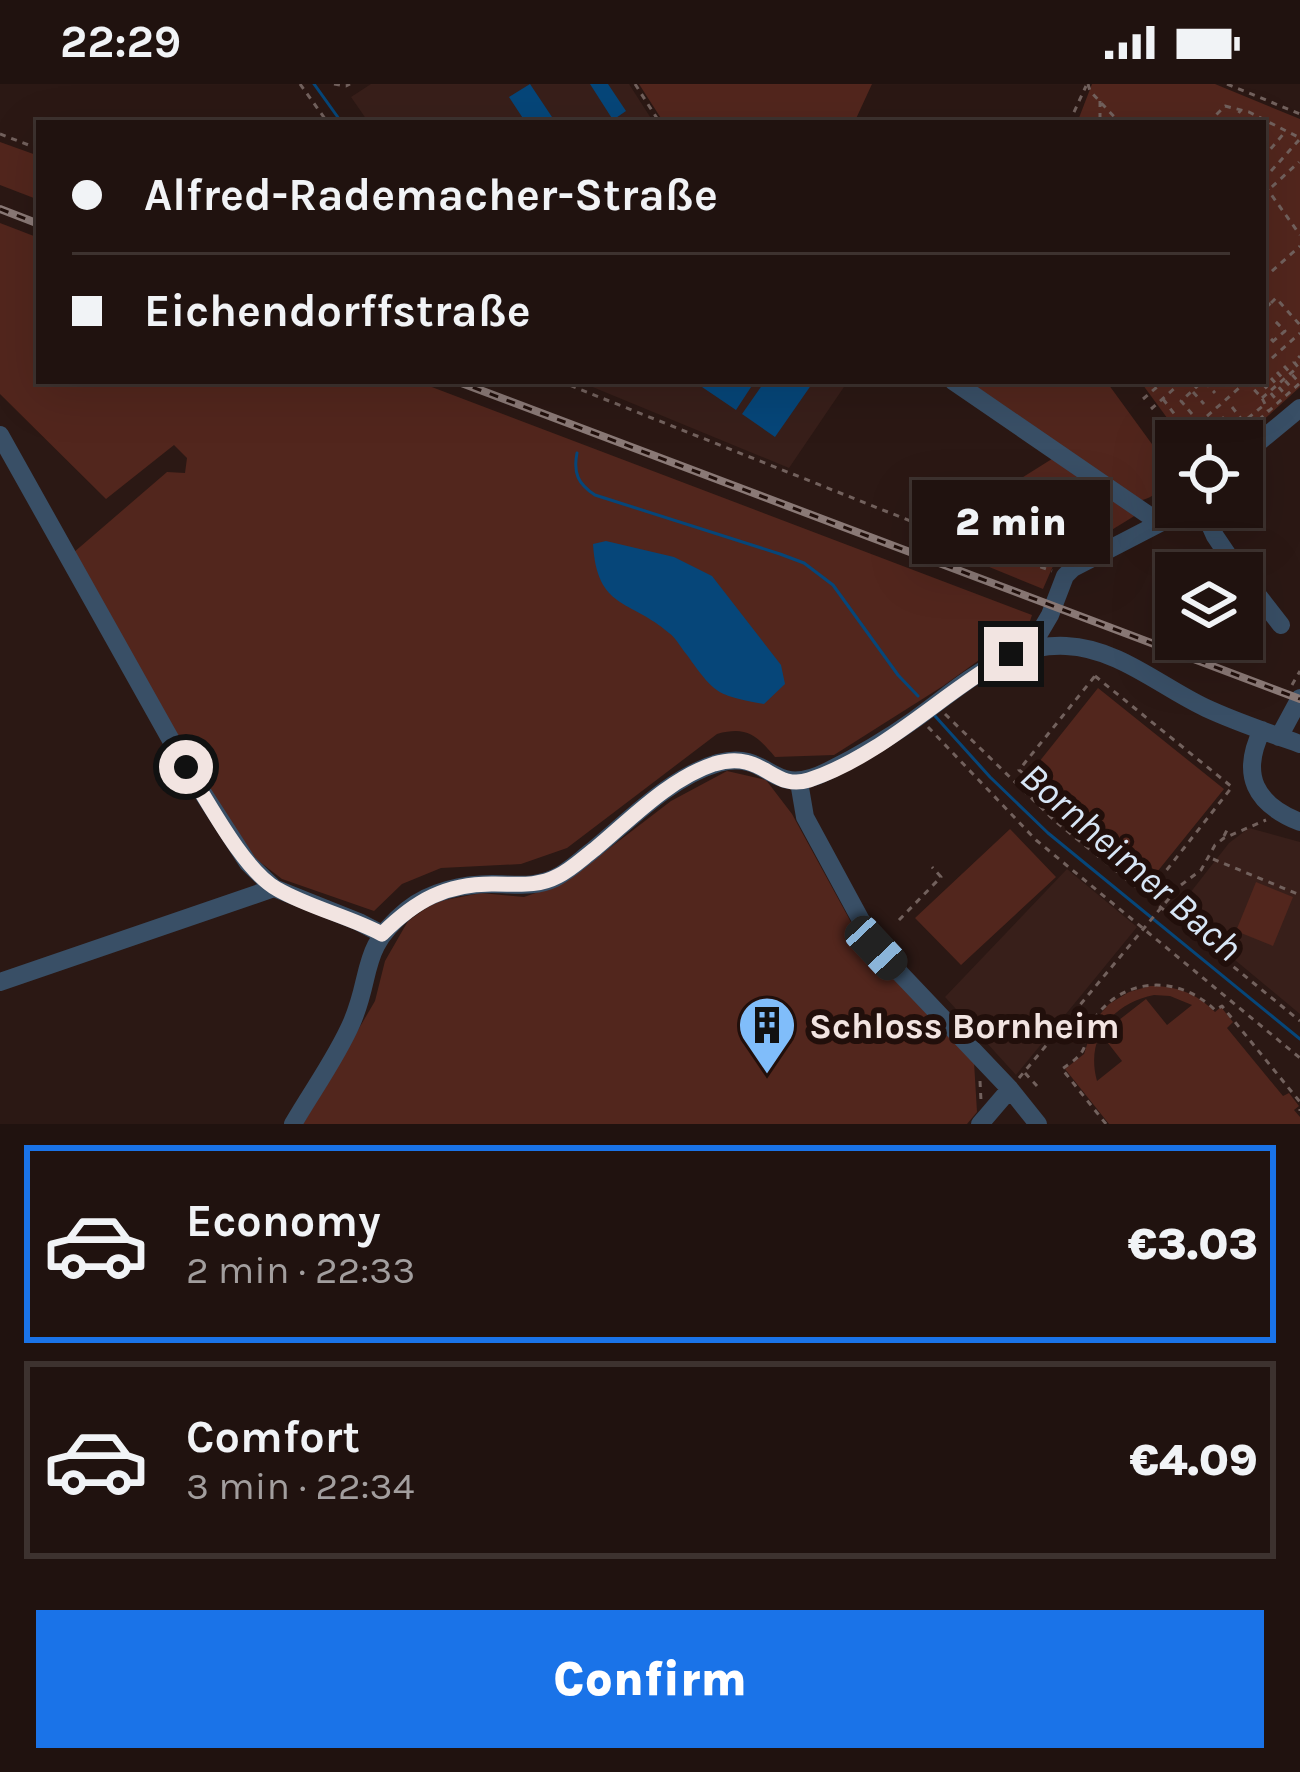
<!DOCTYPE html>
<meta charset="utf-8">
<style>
:root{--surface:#20120f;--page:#281b18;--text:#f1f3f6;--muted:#a29e9e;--line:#3d322f;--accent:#1a73e8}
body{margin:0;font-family:Karla,sans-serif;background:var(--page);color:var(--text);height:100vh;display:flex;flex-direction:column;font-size:45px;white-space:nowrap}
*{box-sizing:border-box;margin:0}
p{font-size:39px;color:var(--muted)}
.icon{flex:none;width:66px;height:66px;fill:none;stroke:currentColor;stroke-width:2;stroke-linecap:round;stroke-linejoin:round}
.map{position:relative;height:1040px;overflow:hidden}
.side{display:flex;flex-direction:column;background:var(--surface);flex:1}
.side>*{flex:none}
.guide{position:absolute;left:36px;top:36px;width:1230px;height:264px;border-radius:0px;box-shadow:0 12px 48px #0002,0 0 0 3px var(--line);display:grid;align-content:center;height:264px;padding:0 36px;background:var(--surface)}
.tools{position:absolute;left:1155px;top:336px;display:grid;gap:24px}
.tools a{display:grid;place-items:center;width:108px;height:108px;border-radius:0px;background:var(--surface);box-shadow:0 12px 48px #0002,0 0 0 3px var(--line);font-size:60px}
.end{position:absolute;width:54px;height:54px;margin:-27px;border:15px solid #f2e4e1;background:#111;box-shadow:0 0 0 6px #111}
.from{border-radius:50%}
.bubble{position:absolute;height:84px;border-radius:0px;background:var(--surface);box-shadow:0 12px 48px #0002,0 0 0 3px var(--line);font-size:39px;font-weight:800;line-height:84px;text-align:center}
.car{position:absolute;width:36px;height:72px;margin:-36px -18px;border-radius:15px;box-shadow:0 0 9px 3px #0007;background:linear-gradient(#222 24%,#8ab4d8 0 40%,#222 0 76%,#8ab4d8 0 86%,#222 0)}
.guide b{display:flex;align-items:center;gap:42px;height:114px;font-size:45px}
.guide b+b{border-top:3px solid var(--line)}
.guide i{width:30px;height:30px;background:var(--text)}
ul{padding:21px 0 0;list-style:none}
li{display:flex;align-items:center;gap:36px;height:198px;margin:0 24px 18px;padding:0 12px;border:6px solid var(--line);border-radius:0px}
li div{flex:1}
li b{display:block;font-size:45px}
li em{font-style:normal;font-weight:800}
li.selected{border-color:var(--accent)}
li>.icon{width:108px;height:108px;stroke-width:1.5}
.primary-button{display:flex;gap:24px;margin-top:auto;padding:24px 36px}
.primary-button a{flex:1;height:138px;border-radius:0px;background:var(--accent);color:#fff;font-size:48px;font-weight:800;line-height:138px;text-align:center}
.status{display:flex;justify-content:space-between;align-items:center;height:84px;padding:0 60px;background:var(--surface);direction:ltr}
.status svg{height:33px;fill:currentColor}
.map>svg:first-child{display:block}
.built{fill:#381f1a}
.green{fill:#52261d;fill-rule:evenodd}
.water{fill:#064679}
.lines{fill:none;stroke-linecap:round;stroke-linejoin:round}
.stream{stroke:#064679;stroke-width:3}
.path{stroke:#72615d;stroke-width:3;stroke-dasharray:6 6;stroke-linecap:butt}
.minor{stroke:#394f66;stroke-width:18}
.rail-casing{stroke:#8a7976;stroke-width:8}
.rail{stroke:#210f0b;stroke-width:3;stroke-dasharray:9;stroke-linecap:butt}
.route{stroke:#f2e4e1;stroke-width:15}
.labels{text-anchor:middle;stroke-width:12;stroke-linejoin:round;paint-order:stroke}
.poi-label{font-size:36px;font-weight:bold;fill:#f2e4e1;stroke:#210f0b;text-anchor:start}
.water-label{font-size:39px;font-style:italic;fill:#d7e6f6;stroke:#210f0b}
</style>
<div class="status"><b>22:29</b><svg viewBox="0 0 49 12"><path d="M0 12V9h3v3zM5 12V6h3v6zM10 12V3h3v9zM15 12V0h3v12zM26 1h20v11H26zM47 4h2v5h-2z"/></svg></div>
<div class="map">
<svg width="1300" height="1040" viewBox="0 0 1300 1040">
<rect width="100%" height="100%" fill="#2b1814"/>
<path class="built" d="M371 0H629L654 39H369L351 13Z
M578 297H848L789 384Z
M1249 744 1300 758V930L1176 827 1229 759Z
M1067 785 1137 843 1016 991 945 913Z"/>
<path class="green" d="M639 0H872L854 39H664Z
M1092 0H1215L1300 35V303L1240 357H1184L1140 297H1263V39H1077Z
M0 58 39 72V116L0 101Z
M0 139 39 154V297H416L1032 531 1030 537 1004 550 1000 561 943 602 834 671 775 673C756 651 747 642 717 650L567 764 521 780 441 784 402 800 374 827 282 795 256 775 195 683 73 469 167 388 185 389 187 374 174 361 106 415 0 310Z
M960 297H1106L1165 378C1162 399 1161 413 1138 417Z
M1055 373 1136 431 1053 482 1043 505 923 456Z
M1098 604 1224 705 1157 788 1031 688Z
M727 687 766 696 792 730 864 862 974 978 977 1028 967 1040H303L375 917 385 877 408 837 435 818 481 809 524 813 564 799 671 717Z
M1010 745 1056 793 961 881 915 834Z
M1256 798 1293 813 1273 862 1236 847Z
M1150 902C1177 902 1196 909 1215 928L1221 923 1233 938 1227 944 1283 1012 1289 1009 1299 1022 1294 1026 1300 1033V1040H1109L1065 985 1084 970 1095 936 1109 920 1129 908ZM1154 911 1170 912 1192 921 1167 941 1146 915 1101 950 1122 977 1097 997C1085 954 1112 919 1154 911Z"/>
<path class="water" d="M530 0 556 39H526L509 13Z
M590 0H608L626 27 613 36Z
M706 297H755L736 326 702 303Z
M765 297H814L775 353 742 330Z
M606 457 674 473 712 492 781 581 785 600 764 620C716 611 715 610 687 571 681 564 676 554 669 549 630 515 597 526 593 460Z"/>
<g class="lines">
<path class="stream" d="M314 0 342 39
M577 369C573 389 578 400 595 411L780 470 804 479 833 501 898 591 918 612
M935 632 990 693 1048 749 1300 955"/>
<path class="path" d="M300 0 328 39
M334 0 346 2 350 0
M635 0 660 39
M1088 0 1090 7 1120 39
M1227 0 1300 30
M1100 17V39
M1069 39 1086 2
M1208 39 1225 22 1249 28 1300 54
M1232 39 1240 27
M0 50 39 65
M1263 74 1285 48
M1263 96 1299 56
M1263 104 1268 106 1300 151
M1263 111 1299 78
M1263 195 1300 162
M1263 211 1271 219 1263 226
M1271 219 1276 214 1300 241
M1263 246 1273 257
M1263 266 1285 247 1272 234
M1263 282 1300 249
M1284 282 1297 296
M1277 288 1290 302
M1271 294 1283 308
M559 297 918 440 1052 487
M1223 297 1226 300
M1246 297 1262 314 1268 326
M1205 298 1215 309
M1263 300 1275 314
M1193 308 1204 320
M1262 314 1298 283 1294 278 1300 272
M1143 315 1164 297
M1163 315 1195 357
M1232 323 1242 336
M1151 325 1183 297
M1192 330 1181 317 1203 297
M1222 333 1233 344
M1211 342 1221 354
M1189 348 1247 297
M1241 352 1300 299
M1220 357 1264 321
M1095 592 1232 703 1158 797 1019 686Z
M1292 601 1300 587
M945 630 1055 737 1300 937
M928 643 1036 756 1300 974
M1224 752 1229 742
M1213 775 1300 811
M899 836 941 793 932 783
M1025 989 1037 1002
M1019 994 1160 825 1181 801 1201 786 1215 761 1224 754 1266 736
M980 997 981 1017
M1300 1025V1027
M1106 1040 1062 985C1069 980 1079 974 1083 966 1089 954 1088 941 1097 931 1128 891 1181 893 1215 926L1222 922 1300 1018"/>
<path class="minor" d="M953 297 1160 439
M0 351 186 683 248 779 274 804 359 838 382 850
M1242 372 1300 324
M1202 423 1215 452 1240 489
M1242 491 1281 541
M1030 565 1050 531 1065 492 1073 484 1160 439 1181 423
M1262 646C1240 691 1255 720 1300 738
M1279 653 1300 614
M799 698 805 733 876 864 1010 1005 1038 1040
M0 898 274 804
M293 1040C312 1007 337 973 352 938 373 889 359 865 407 826 430 807 464 800 492 800 515 800 534 804 555 794 569 787 580 776 592 767 630 736 670 693 718 679 773 665 768 717 828 687 858 672 887 655 914 636 962 602 1004 559 1066 562 1118 564 1161 603 1206 624 1236 638 1269 649 1300 660
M980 1040 1010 1005"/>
<g class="rail-casing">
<path id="rail" d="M0 125 39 140
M456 297 1300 615"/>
</g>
<use href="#rail" class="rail"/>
</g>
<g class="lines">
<path class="route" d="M186 683C207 716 244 787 277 805 310 824 348 832 382 850 415 817 446 799 495 800 518 800 537 803 558 792 572 785 583 774 595 765 631 735 669 695 714 680 764 665 772 708 809 696 884 671 943 608 1011 570"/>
</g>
<defs>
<g id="building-pin" transform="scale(3)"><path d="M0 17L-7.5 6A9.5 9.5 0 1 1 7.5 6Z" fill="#80bdfa" stroke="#210f0b"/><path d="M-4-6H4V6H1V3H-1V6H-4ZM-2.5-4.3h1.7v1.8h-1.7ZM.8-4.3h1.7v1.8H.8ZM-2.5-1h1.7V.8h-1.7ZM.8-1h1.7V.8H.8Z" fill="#111"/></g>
</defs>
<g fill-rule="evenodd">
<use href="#building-pin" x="767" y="941"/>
</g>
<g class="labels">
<g class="poi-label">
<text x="809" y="954">Schloss Bornheim</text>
</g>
<g class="water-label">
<text transform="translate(1132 777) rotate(41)" y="14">Bornheimer Bach</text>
</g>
</g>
</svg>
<div class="tools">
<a><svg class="icon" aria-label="locate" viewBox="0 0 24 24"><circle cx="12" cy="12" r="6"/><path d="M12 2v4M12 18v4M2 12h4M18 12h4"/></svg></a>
<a><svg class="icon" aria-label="layers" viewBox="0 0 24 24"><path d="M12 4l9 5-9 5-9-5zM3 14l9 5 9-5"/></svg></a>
</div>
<i class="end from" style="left:186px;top:683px"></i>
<i class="end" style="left:1011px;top:570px"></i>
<div class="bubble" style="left:912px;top:396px;width:198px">2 min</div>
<i class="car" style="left:876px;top:864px;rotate:137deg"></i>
<div class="guide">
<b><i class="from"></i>Alfred-Rademacher-Straße</b>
<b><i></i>Eichendorffstraße</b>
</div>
</div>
<section class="side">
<ul>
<li class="selected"><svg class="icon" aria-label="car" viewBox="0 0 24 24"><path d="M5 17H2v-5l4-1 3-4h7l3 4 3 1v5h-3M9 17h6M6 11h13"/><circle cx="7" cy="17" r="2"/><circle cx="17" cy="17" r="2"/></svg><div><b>Economy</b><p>2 min · 22:33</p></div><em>€3.03</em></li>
<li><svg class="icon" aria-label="car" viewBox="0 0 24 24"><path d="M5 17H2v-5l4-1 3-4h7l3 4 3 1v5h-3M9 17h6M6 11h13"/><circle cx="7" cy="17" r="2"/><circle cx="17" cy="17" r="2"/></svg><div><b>Comfort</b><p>3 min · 22:34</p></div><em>€4.09</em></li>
</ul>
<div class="primary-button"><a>Confirm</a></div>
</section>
